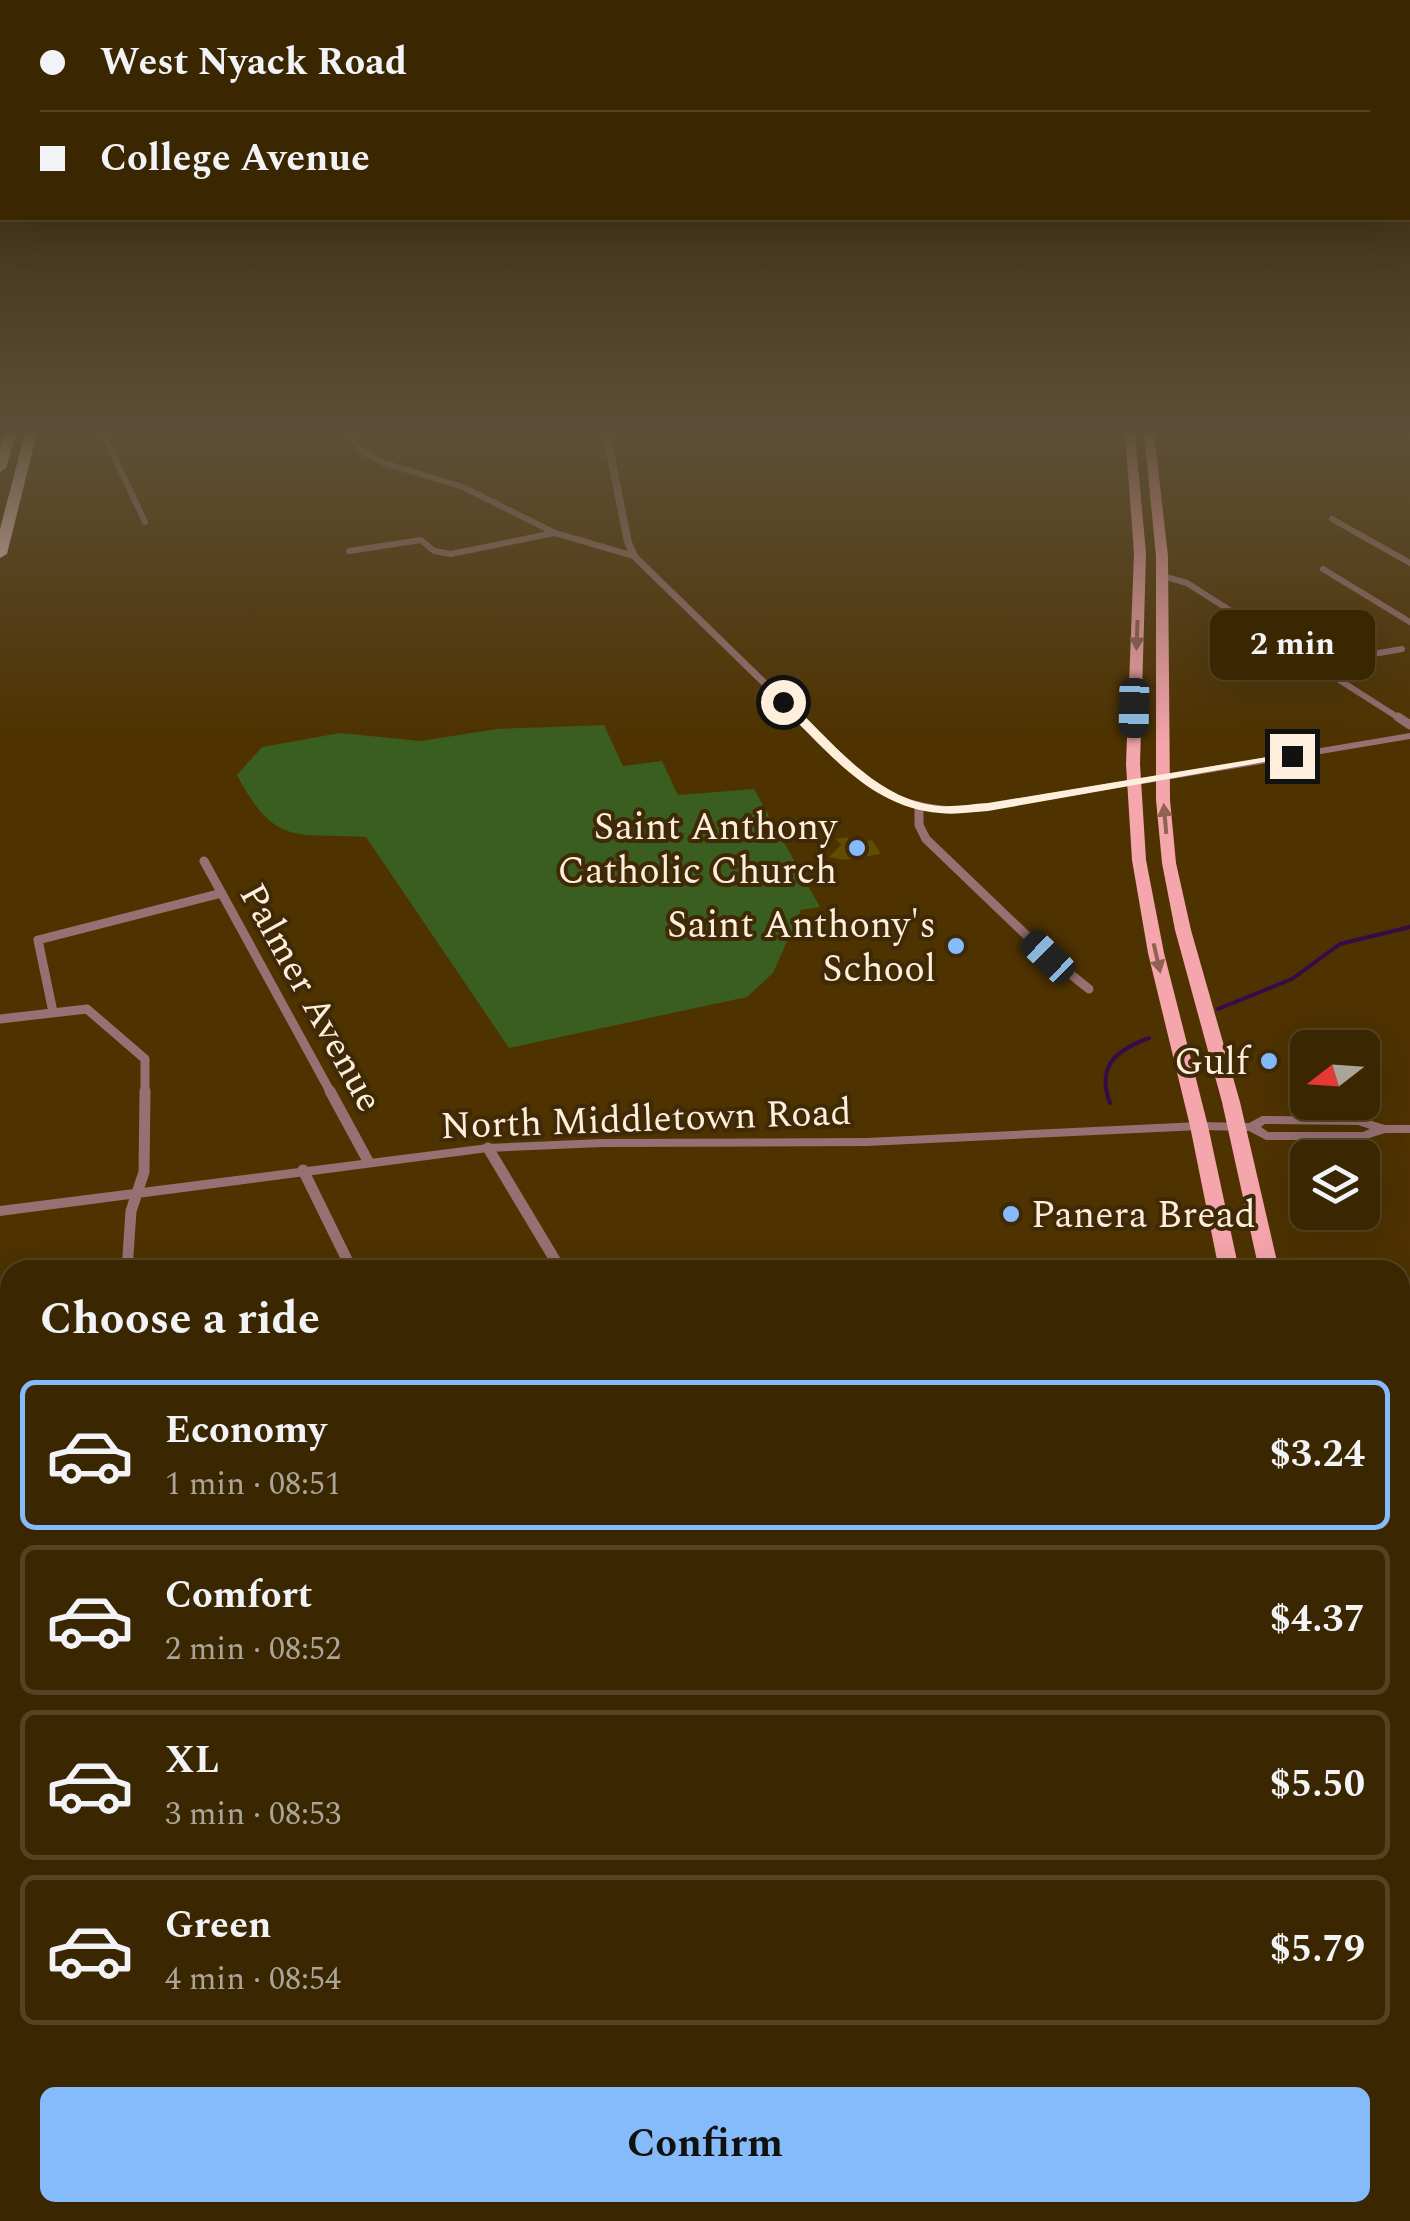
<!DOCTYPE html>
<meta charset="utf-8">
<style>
:root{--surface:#3a2600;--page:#412e0a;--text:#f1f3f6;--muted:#aba599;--line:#544322;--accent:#86bbfb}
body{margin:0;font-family:Spectral,serif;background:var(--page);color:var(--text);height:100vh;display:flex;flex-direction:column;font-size:38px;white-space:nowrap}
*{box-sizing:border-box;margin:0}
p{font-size:32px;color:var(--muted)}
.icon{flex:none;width:55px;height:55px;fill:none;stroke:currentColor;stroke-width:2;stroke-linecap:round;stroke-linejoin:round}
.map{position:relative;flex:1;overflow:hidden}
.sheet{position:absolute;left:0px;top:1260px;width:1410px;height:962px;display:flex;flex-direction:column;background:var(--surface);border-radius:30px 30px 0 0;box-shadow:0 10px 40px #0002,0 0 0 2px var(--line)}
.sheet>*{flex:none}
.guide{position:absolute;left:0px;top:0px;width:1410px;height:220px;box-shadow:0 10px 40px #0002,0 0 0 2px var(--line);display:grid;align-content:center;height:220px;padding:0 40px;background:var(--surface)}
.needle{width:65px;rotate:253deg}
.tools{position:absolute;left:1290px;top:1030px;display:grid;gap:20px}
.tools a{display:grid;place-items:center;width:90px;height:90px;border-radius:15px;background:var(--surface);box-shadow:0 10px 40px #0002,0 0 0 2px var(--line);font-size:50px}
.end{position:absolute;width:45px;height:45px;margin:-22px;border:12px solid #fdefdc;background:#111;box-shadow:0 0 0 5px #111}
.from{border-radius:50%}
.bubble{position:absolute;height:70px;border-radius:15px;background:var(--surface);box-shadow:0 10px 40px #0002,0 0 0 2px var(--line);font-size:32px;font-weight:700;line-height:70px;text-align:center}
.car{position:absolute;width:30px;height:60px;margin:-30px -15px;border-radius:12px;box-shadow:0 0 8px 2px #0007;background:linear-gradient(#222 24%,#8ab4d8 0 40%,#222 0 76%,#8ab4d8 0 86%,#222 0)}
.guide b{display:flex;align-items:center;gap:35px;height:95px;font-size:38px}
.guide b+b{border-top:2px solid var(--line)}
.guide i{width:25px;height:25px;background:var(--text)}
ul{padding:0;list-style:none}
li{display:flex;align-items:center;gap:30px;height:150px;margin:0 20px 15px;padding:0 20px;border:5px solid var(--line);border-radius:15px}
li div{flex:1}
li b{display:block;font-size:38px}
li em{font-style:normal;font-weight:700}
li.on{border-color:var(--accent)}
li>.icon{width:90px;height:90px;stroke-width:1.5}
h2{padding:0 40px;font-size:45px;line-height:120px}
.button{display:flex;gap:20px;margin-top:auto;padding:20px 40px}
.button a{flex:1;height:115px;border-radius:15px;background:var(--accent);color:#111;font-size:40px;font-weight:700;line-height:115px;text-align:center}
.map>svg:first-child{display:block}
.green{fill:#3a5d20}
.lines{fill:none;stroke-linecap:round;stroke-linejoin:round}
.stream{stroke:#370b49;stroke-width:4}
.building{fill:#5f4d00}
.minor-far2{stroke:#977073;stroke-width:6}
.minor-far1{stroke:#977073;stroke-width:9}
.minor{stroke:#977073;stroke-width:11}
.tertiary{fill:#977073;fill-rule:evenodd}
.primary{fill:#f5a5ac;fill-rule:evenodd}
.motorway{fill:#f5cdd0;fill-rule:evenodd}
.oneway{fill:#916151}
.route{fill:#fdefdc}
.poi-dot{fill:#86bbfb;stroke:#3f2906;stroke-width:4}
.labels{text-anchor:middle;stroke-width:8;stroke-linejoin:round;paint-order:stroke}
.poi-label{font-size:38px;fill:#fdefdc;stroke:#3f2906;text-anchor:end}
.street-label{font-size:38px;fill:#fdefdc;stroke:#3f2906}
</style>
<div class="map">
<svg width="1410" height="2221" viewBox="0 0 1410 2221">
<rect width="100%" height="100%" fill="#4e3200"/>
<path class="green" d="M604 725 623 766 662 761 678 795 754 789 820 907 801 910 773 973 747 997 509 1048 366 837C295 833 275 847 237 775L262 747 340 733 420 741 497 729Z"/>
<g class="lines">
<path class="stream" d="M1218 1009 1292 979 1340 944 1410 927
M1110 1103C1096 1066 1116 1050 1149 1038"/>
</g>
<path class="building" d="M847 837 851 843 872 840 881 854 843 860 829 857 841 845 836 839Z"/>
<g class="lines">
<path class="minor-far2" d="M103 433 145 522
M346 433 363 452 384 463 463 487 555 533 634 556
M1332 519 1410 563
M349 551 421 540 434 551 451 554 554 533
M1323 569 1410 622
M1162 576 1187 583 1402 720
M1315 664 1402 649"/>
<path class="minor-far1" d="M1398 717 1410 725
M919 806V825L926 839 1049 957 1089 989
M204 861 331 1093
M53 1012 38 940 222 893
M0 1019 87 1009 145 1059V1093"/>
<path class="minor" d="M330 1091 368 1161
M488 1148 561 1270
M303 1170 352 1270
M127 1270 131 1211 144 1172 145 1091
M0 1507 10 1510"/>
<path class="tertiary" d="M602 433H610L632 542 638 555 864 775C898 801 933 808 975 806L1410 733V739L975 812C931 815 892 807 858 779L631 558 624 542Z
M1262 1116 1358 1117 1385 1125H1410V1133H1385L1363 1140H1266L1249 1131 1199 1130 867 1146 602 1147 488 1152 0 1216V1206L488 1144 602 1139 867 1138 1199 1122 1249 1123ZM1265 1124 1358 1125 1370 1129 1363 1132H1268L1261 1127Z"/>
<path class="primary" d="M1125 433H1135L1146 553 1140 764 1146 860 1164 953 1208 1126 1239 1270H1219L1190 1126 1148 953 1132 860 1126 764 1134 553Z
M1144 433H1154L1168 556 1170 800 1176 863 1191 930 1240 1102 1279 1270H1259L1222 1102 1175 930 1162 863 1156 800V556Z
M1400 1870 1410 1876V1940L1400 1935Z
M1400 2078 1410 2082V2155L1400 2151Z"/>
<path class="motorway" d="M4 433H16L6 468 0 472V447Z
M25 433H37L7 554 0 558V529Z"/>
</g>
<defs><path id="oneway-solid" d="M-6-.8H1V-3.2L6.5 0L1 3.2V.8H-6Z" transform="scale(2.5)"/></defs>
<g class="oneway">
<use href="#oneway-solid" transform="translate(1137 635) rotate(92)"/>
<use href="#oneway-solid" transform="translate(1165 819) rotate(-95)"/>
<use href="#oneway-solid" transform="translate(1157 958) rotate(77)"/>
</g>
<linearGradient id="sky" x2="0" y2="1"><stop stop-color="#2b1c00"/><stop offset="0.58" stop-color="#5d4f37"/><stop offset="1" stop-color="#5d4f37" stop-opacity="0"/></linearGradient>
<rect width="1410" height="744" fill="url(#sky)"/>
<path class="route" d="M779 699H787C831 740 876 801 940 806 955 807 972 804 988 803L1292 753 1298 756 988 811C972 812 955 815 940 813 870 808 826 749 779 704Z"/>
<g class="poi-dot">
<circle cx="857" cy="848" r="10"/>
<circle cx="956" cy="946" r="10"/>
<circle cx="1269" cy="1061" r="10"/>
<circle cx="1011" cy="1214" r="10"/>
</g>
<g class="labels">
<g class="poi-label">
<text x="837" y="839">Saint Anthony<tspan x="837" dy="44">Catholic Church</tspan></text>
<text x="936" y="937">Saint Anthony's<tspan x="936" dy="44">School</tspan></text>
<text x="1249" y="1074">Gulf</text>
<text x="1031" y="1227" text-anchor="start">Panera Bread</text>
</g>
<g class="street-label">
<text transform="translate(312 997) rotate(61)" y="13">Palmer Avenue</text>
<text transform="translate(646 1118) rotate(-2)" y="13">North Middletown Road</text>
</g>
</g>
</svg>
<div class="tools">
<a><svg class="needle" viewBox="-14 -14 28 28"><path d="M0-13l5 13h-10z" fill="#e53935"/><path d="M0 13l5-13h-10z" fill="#aba599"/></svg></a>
<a><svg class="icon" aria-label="layers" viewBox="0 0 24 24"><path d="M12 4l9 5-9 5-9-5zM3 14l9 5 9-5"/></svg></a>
</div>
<i class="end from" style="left:783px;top:702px"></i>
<i class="end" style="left:1292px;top:756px"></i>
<div class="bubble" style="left:1210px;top:610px;width:165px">2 min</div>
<i class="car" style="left:1134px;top:708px;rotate:181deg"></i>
<i class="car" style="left:1048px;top:957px;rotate:314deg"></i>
<div class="guide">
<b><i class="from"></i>West Nyack Road</b>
<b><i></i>College Avenue</b>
</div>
<section class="sheet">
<h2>Choose a ride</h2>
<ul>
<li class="on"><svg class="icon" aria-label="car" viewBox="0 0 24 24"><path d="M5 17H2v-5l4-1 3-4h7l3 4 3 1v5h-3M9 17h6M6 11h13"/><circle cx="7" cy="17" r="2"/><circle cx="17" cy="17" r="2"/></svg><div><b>Economy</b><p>1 min · 08:51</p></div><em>$3.24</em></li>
<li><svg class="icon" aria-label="car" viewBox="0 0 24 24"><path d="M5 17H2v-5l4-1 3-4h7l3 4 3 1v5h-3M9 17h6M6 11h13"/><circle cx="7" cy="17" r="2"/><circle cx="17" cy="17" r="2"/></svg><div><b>Comfort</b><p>2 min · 08:52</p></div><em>$4.37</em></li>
<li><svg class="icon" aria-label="car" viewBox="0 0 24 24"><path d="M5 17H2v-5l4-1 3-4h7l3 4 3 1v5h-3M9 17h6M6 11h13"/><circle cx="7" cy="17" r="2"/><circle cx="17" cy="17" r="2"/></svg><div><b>XL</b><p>3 min · 08:53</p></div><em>$5.50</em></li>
<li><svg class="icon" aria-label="car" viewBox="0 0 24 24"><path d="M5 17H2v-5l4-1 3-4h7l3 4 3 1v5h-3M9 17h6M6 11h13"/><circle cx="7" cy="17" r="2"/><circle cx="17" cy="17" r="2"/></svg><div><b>Green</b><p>4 min · 08:54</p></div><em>$5.79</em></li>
</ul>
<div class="button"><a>Confirm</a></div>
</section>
</div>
